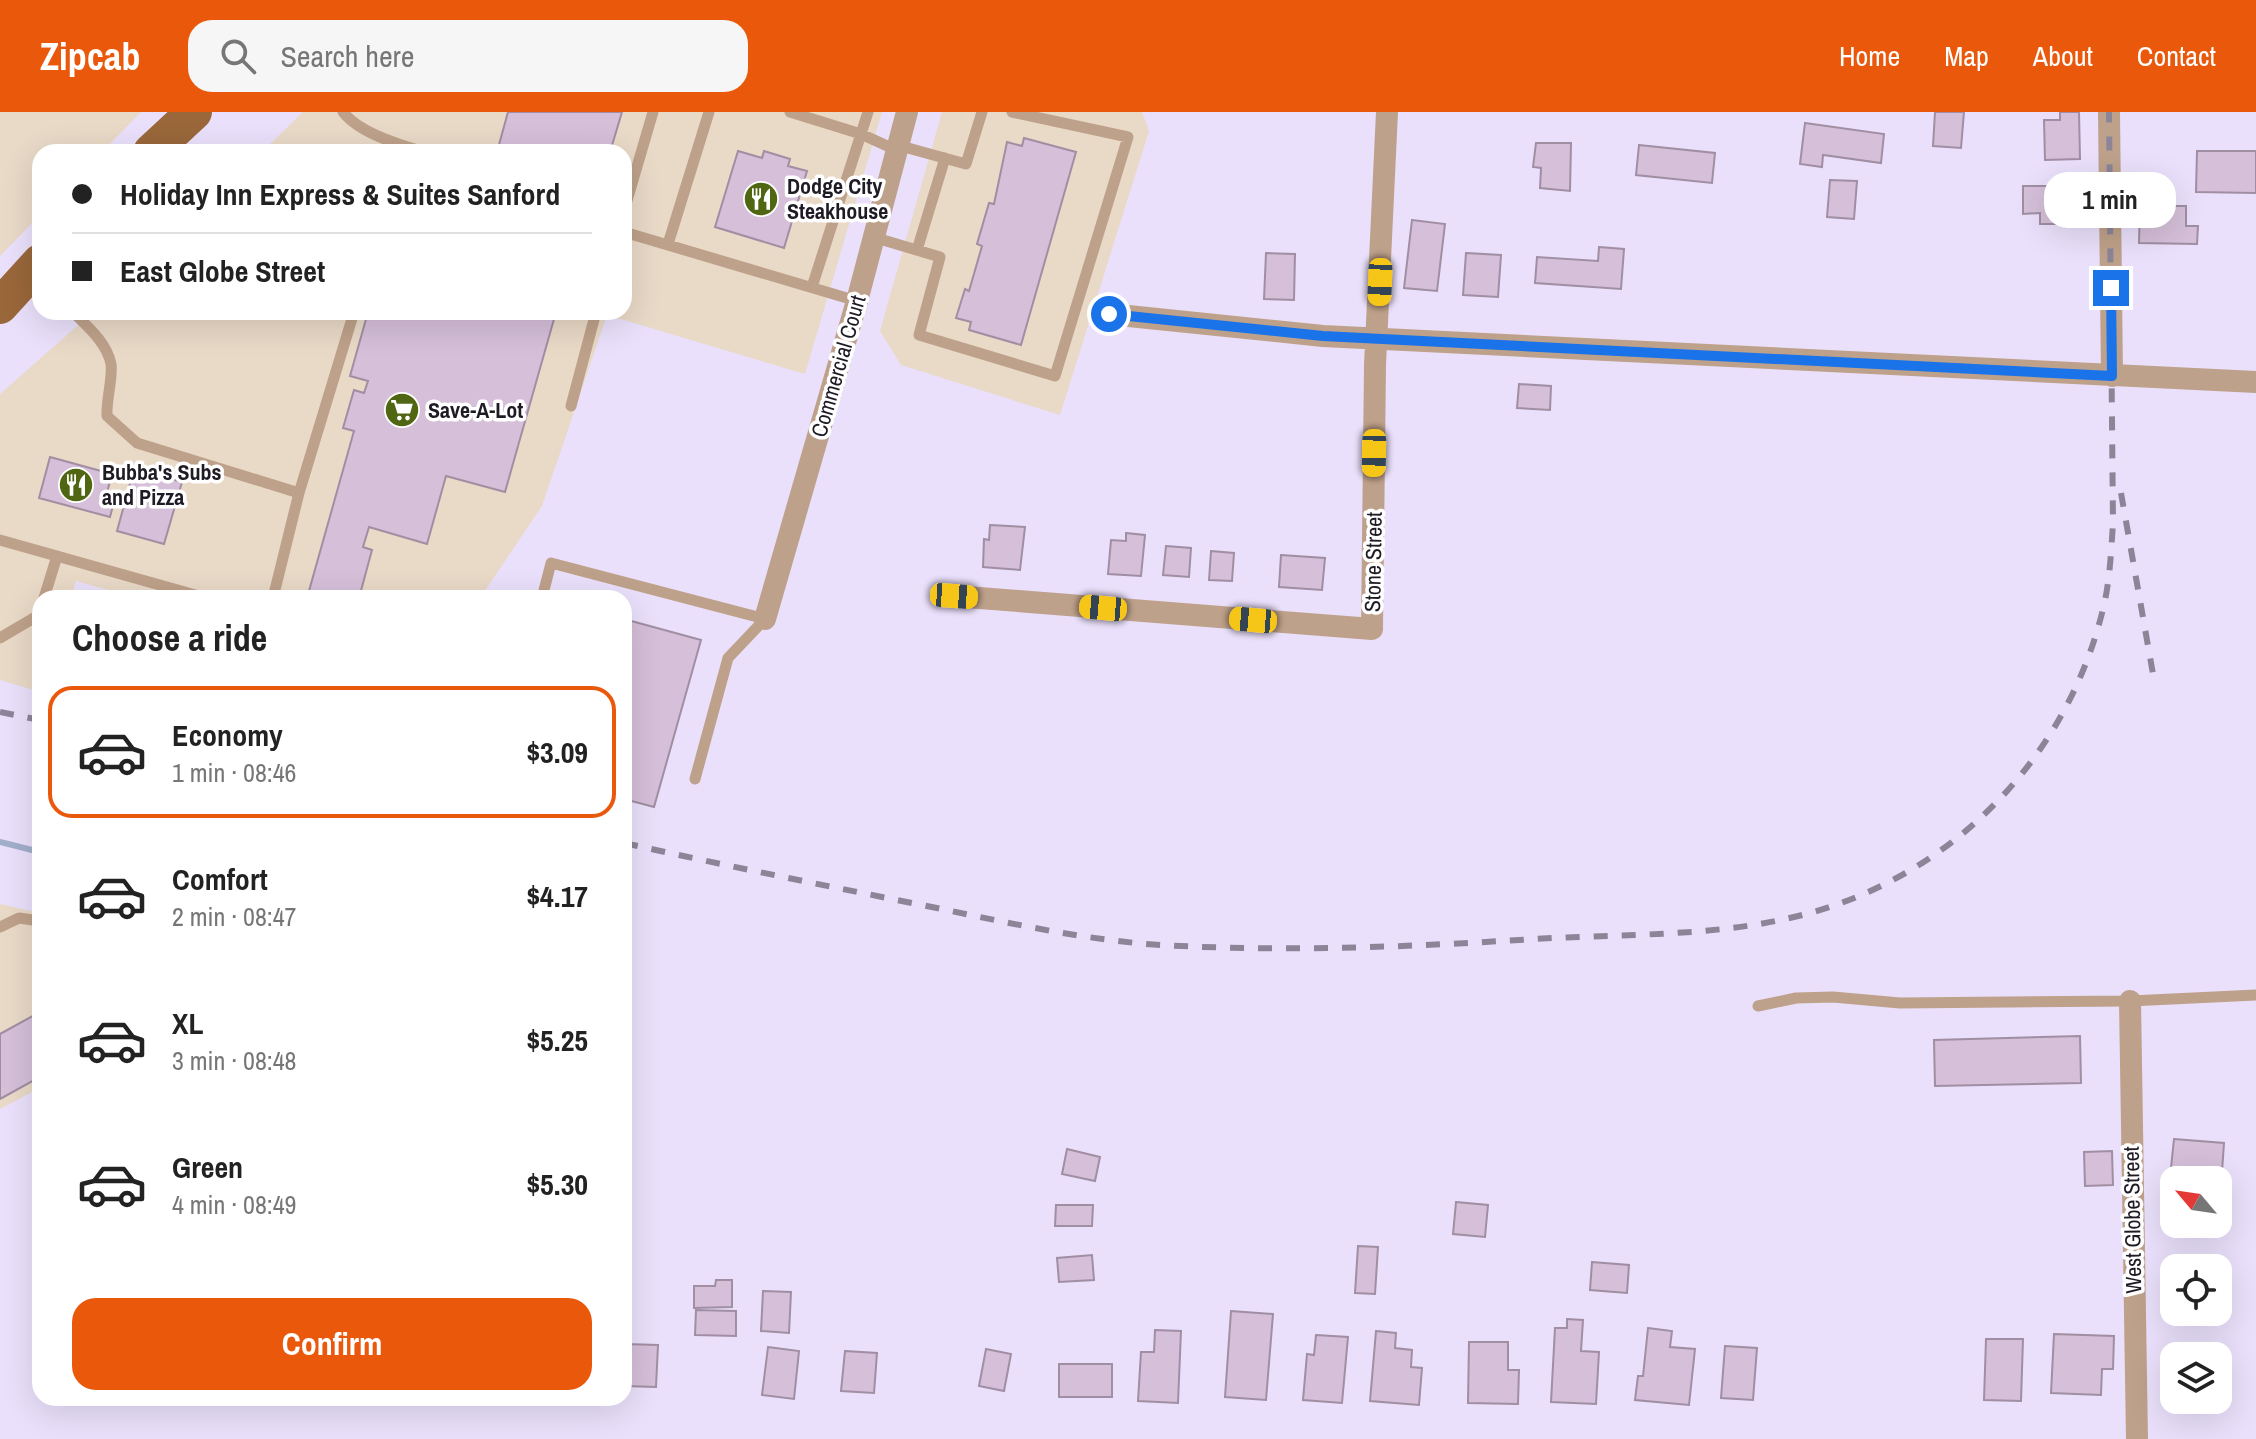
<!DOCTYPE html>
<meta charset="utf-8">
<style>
:root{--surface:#fff;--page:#f6f6f6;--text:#222;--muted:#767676;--line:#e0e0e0;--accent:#ea580c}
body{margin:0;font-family:"Archivo Narrow",sans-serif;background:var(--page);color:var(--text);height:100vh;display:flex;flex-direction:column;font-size:30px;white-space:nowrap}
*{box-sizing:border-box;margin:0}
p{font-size:26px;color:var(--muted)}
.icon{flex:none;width:44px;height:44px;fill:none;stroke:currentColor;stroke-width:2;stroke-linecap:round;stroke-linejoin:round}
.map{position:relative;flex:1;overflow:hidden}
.sheet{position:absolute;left:32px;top:478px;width:600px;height:816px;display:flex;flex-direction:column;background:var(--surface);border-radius:24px;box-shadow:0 8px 32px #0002}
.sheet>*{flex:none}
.hud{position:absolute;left:32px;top:32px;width:600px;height:176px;border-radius:24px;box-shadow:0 8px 32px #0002;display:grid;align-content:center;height:176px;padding:0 40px;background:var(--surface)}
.needle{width:52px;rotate:299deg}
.fabs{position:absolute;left:2160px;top:1054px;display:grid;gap:16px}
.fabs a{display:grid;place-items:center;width:72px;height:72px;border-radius:16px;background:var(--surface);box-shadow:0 8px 32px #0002;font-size:40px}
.end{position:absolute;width:36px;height:36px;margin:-18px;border:10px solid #1a73e8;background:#fff;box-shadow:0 0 0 4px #fff}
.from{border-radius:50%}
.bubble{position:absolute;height:56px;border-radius:24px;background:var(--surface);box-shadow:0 8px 32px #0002;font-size:26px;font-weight:700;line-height:56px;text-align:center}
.car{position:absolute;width:24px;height:48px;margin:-24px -12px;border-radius:10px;box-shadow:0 0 6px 2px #0007;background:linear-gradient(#f5c518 24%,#345 0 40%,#f5c518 0 76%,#345 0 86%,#f5c518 0)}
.hud b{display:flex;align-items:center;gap:28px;height:76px;font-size:30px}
.hud b+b{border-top:2px solid var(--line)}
.hud i{width:20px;height:20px;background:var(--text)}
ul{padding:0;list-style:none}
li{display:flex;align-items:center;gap:24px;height:132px;margin:0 16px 12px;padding:0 24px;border:4px solid transparent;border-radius:24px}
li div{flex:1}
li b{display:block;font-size:30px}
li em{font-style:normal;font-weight:700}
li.selected{border-color:var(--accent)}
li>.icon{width:72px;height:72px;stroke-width:1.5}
h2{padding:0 40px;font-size:36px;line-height:96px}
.button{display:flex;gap:16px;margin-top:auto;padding:16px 40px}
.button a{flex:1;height:92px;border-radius:24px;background:var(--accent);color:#fff;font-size:32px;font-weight:700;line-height:92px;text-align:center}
header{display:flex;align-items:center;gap:48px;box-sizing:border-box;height:112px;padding:0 40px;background:var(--accent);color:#fff}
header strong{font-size:38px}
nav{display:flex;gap:44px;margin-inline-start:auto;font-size:28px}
.search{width:560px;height:72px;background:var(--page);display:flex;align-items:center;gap:20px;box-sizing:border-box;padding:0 28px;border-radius:24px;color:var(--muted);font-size:30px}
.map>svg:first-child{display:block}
.commercial{fill:#e9d9c7}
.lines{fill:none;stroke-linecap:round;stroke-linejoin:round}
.stream{stroke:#a1afcb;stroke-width:6}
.building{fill:#d5bfd9;stroke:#a08ea3;stroke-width:2}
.lane{stroke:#bea18a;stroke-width:11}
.street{stroke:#bea18a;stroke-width:22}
.primary{stroke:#99673a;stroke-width:36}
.rail{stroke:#8c8598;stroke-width:6;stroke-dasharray:14 14;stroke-linecap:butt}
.route{stroke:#1a73e8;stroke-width:10}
.labels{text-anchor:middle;stroke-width:7;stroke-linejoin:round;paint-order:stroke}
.poi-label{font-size:22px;font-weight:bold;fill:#1e1b24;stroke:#fff;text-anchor:start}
.street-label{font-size:22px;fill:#1e1b24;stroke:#fff}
</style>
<header>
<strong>Zipcab</strong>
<div class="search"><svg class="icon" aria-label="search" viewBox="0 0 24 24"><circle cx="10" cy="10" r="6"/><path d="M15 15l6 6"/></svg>Search here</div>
<nav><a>Home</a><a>Map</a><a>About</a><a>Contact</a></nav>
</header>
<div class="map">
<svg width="2256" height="1327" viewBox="0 0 2256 1327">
<rect width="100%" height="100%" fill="#eae0fb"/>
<path class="commercial" d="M0 0H141L102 40H40V103L0 144Z
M303 0H882L805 262 607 203 542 394 480 486H137L76 469 71 486H40V580L0 568V282L93 200H624V40H262Z
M942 0H1142L1149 19 1060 303 901 253 880 219Z
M0 792 40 801V976L0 997Z"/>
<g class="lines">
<path class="stream" d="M0 730 40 740"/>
</g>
<path class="building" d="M508 0H622L610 40H497Z
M1935 0H1964L1961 36 1933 34Z
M2060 0H2079L2080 47 2045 48 2044 8H2060Z
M1805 11 1884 22 1881 51 1823 43 1822 55 1800 52Z
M1024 26 1076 40 1021 233 969 218 971 210 956 206 965 177 969 179 982 134 977 132 989 91 994 92 1007 30 1022 34Z
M1536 31H1571L1570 79 1540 76 1541 56 1533 55Z
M1639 33 1715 41 1712 71 1636 63Z
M738 39 762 46 764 39 790 47 788 54 807 59 784 136 715 115Z
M2197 39H2256V81L2196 80Z
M1830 68 1857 69 1854 107 1827 105Z
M2023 74H2085V112H2040V101L2023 102Z
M2140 94H2186V114H2198L2197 132 2139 131Z
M1412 108 1445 112 1437 179 1404 176Z
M1599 135 1624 137 1621 177 1535 171 1537 145 1598 149Z
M1266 141 1295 142 1294 188 1264 187Z
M1466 141 1501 143 1498 185 1463 183Z
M368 200H556L505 380 446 364 427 432 369 415 363 435 372 438 359 486H307L354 319 343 316 354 278 364 281 368 269 350 264Z
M1519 272 1551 274 1550 298 1517 296Z
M50 345 112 362 106 384 115 386 110 405 39 386Z
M134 357 182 370 164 432 117 419Z
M990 413 1025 415 1020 458 983 455 984 427 989 428Z
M1126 421 1145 423 1141 464 1108 462 1111 428 1126 429Z
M1166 434 1191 436 1189 465 1163 463Z
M1211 439 1234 441 1232 469 1209 468Z
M1281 443 1325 446 1322 478 1279 475Z
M624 507 701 528 654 695 624 687Z
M40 900V965L0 987V922Z
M2080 924 2081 971 1935 974 1934 928Z
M2174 1027 2224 1031 2222 1060 2171 1056Z
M1067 1037 1100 1045 1095 1069 1062 1062Z
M2112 1039 2113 1073 2085 1074 2084 1040Z
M1456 1090 1488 1093 1485 1125 1453 1122Z
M1056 1093H1093L1092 1114H1055Z
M1358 1134 1378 1135 1375 1182 1355 1181Z
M1092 1143 1094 1168 1059 1170 1057 1146Z
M1592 1150 1629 1153 1627 1181 1590 1178Z
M716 1168H732V1195L694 1196V1174H715Z
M763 1179 791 1180 789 1221 761 1219Z
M696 1198 736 1199V1224L695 1223Z
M1231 1199 1273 1202 1266 1288 1225 1285Z
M1567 1207 1583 1208 1581 1239 1599 1240 1596 1292 1551 1290 1555 1216H1567Z
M1648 1216 1672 1219 1670 1235 1695 1237 1689 1293 1635 1288 1638 1264H1643Z
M1155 1218 1181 1219 1178 1291 1138 1289 1141 1240H1154Z
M1376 1219 1396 1221 1395 1236 1412 1238 1411 1255 1422 1256 1419 1293 1370 1289Z
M2054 1222 2114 1224 2113 1257H2102L2101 1283 2051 1281Z
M1316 1223 1348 1225 1342 1291 1303 1288 1307 1242 1314 1243Z
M1986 1227H2023L2021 1289 1984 1288Z
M1469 1230H1508V1258H1519L1518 1292 1468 1291Z
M625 1232 658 1233 656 1275 624 1274Z
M1725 1234 1757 1236 1753 1288 1721 1286Z
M768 1235 799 1239 794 1287 762 1283Z
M986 1237 1011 1242 1004 1279 979 1274Z
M845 1239 877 1241 874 1281 841 1279Z
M1059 1252H1112V1285H1059Z
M2165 1258H2174V1288H2215V1296L2164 1295Z"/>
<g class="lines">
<path class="lane" d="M343 0C359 21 399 33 425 40
M790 0 861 22 896 38
M897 33 966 52 982 0
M624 99 653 0
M624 120 857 189
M873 125 940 145 919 223 1055 264 1128 25 1012 0
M668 132 709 0
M917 138 945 46
M812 175 868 0
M73 200C88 215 107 231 111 252 113 266 106 288 107 304L137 331 299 381
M571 294 596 200
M0 428 206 486
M44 486 57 444
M273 486 299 381 354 200
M542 486 551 451 765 507 728 546 695 667
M0 526 39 503 40 499
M0 815 19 806 40 809
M39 876 40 875
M1758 894 1796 886 1833 885 1900 891 2130 889 2256 883"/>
<path class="street" d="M2109 0 2112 264
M1109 202 1323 224 2256 270
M954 484 1372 517 1375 253 1387 0
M765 507 857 189 907 0
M2130 889 2137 1327"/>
<path class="primary" d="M151 40 194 0
M0 194 40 150"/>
<path class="rail" d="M2121 381 2153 562
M0 600 40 608
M624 731C723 753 822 773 922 793 1001 809 1081 828 1161 833 1286 840 1410 835 1534 827 1620 822 1710 825 1794 805 1947 769 2066 650 2103 497 2110 469 2111 440 2113 411L2109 0"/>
</g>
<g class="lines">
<path class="route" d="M1109 202 1323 224 2112 264 2111 176"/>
</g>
<defs>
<g id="restaurant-disc" transform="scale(1.8)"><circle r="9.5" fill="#516613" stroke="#fff"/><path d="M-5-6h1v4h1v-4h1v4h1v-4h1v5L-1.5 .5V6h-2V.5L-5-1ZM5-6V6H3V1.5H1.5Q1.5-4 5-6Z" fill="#fff"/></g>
<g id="supermarket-disc" transform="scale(1.8)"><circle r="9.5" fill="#516613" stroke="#fff"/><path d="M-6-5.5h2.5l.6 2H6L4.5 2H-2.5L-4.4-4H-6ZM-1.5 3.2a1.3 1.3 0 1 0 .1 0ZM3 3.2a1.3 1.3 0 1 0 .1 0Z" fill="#fff"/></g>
</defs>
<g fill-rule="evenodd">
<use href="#restaurant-disc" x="761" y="87"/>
<use href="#supermarket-disc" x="402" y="298"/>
<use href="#restaurant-disc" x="76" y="373"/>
</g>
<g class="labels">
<g class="poi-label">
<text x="787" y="82">Dodge City<tspan x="787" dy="25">Steakhouse</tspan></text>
<text x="428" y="306">Save-A-Lot</text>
<text x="102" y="368">Bubba's Subs<tspan x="102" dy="25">and Pizza</tspan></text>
</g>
<g class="street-label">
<text transform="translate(838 254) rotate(-74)" y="8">Commercial Court</text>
<text transform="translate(1373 450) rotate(-89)" y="8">Stone Street</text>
<text transform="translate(2132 1108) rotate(-91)" y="8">West Globe Street</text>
</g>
</g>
</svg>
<div class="fabs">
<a><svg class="needle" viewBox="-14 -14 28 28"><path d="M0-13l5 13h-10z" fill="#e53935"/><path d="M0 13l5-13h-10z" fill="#767676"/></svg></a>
<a><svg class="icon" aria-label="locate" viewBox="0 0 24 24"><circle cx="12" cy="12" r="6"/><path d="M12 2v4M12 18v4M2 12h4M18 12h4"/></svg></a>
<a><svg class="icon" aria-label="layers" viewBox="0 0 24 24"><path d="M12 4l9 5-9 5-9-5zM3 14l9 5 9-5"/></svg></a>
</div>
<i class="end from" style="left:1109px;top:202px"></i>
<i class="end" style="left:2111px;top:176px"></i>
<div class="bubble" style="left:2044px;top:60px;width:132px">1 min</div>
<i class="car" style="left:1380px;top:170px;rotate:182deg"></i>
<i class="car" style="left:1374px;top:341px;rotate:181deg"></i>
<i class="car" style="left:954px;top:484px;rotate:94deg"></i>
<i class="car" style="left:1103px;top:496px;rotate:275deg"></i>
<i class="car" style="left:1253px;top:508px;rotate:275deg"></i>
<div class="hud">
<b><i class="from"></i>Holiday Inn Express &amp; Suites Sanford</b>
<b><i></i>East Globe Street</b>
</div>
<section class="sheet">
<h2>Choose a ride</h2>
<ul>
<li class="selected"><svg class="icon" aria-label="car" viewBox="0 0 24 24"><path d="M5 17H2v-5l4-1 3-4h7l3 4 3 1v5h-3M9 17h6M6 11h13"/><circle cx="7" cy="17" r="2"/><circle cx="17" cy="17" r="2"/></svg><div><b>Economy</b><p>1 min · 08:46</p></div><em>$3.09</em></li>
<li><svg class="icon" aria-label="car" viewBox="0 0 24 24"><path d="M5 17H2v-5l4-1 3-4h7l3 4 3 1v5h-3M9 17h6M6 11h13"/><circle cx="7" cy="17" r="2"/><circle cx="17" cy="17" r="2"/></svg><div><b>Comfort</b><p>2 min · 08:47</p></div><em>$4.17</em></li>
<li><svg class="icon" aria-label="car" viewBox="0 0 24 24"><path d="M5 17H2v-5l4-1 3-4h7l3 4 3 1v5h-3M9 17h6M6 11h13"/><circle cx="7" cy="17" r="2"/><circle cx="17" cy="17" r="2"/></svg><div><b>XL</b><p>3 min · 08:48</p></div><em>$5.25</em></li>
<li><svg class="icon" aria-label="car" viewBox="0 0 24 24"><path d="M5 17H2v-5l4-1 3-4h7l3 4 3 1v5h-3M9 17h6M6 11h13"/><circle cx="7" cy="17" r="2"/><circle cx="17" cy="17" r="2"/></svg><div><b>Green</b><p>4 min · 08:49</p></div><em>$5.30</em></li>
</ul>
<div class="button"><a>Confirm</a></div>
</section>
</div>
